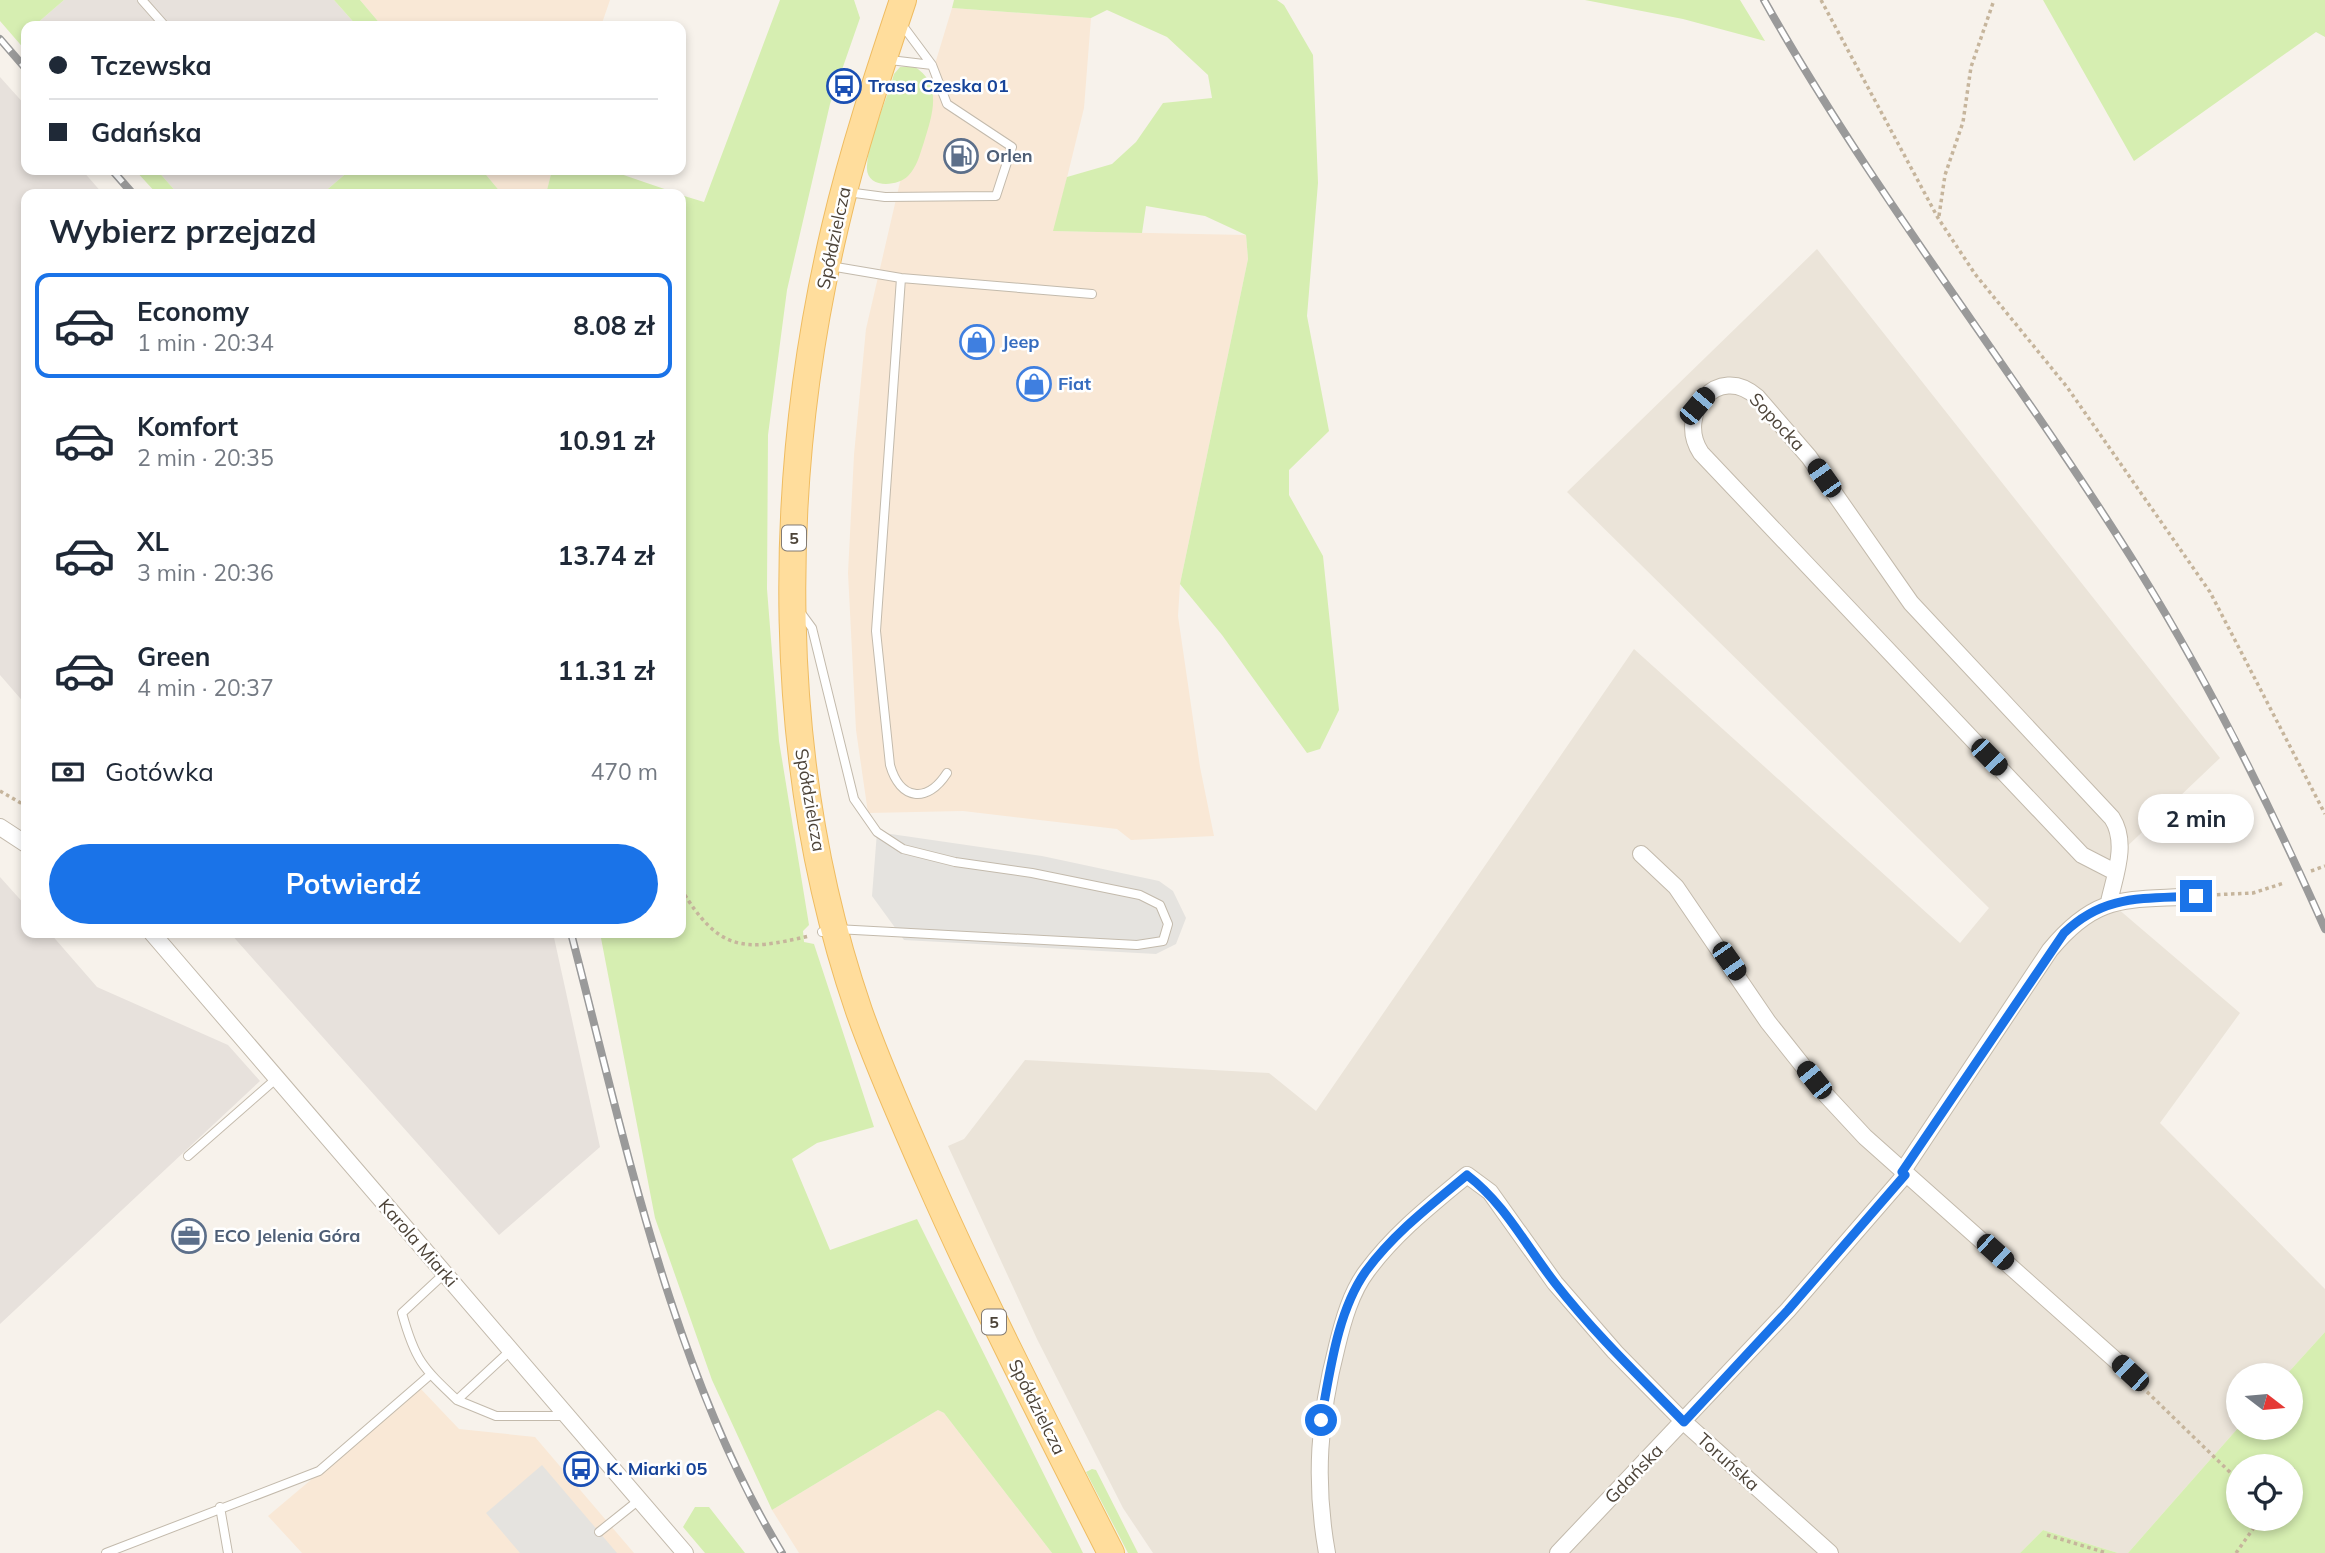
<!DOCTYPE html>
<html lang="pl">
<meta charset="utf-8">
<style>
:root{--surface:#fff;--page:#f2f2f3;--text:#1f2937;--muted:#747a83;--line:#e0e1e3;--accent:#1a73e8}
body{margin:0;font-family:Mulish,sans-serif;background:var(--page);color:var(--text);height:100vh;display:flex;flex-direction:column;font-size:26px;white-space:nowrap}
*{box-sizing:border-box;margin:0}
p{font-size:23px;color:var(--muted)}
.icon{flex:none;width:38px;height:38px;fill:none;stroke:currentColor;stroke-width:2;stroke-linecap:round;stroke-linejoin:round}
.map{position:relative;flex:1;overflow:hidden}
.sheet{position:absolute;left:21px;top:189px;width:665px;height:749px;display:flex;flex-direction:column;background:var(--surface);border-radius:14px;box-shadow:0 4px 10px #0003}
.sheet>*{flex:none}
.guide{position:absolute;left:21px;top:21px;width:665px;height:154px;border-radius:14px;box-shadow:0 4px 10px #0003;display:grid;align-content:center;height:154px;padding:0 28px;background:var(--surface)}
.needle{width:46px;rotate:106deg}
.tools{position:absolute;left:2226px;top:1363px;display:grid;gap:14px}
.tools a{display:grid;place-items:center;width:77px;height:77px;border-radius:50%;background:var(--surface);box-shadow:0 4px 10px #0003;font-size:35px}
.end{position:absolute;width:32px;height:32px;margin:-16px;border:9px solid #1a73e8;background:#fff;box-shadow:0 0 0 4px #fff}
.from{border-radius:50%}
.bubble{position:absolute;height:49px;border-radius:24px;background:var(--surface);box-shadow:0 4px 10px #0003;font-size:23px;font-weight:700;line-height:49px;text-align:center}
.car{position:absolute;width:21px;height:42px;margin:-21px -10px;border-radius:9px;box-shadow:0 0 5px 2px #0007;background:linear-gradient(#222 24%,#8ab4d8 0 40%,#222 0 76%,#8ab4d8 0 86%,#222 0)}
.guide b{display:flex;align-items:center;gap:24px;height:66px;font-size:26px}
.guide b+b{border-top:2px solid var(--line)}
.guide i{width:18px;height:18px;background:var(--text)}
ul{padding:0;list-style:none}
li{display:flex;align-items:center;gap:21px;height:105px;margin:0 14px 10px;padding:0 14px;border:4px solid transparent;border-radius:14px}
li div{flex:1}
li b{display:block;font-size:26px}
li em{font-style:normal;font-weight:700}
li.current{border-color:var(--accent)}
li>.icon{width:63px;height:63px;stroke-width:1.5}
h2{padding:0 28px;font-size:32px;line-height:84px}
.pay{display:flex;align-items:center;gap:18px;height:77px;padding:0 28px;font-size:26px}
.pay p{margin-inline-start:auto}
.action{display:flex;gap:14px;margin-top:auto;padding:14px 28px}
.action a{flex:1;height:80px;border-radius:42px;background:var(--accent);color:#fff;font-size:28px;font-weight:700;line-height:80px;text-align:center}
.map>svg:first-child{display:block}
.residential{fill:#ebe4d9}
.commercial{fill:#f9e8d6}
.industrial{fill:#e7e1dc}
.green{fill:#d6eeb1;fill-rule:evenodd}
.parking{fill:#e5e3df}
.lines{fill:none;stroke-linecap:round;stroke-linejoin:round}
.lane-casing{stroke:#c3baac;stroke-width:10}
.street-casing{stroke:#c3baac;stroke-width:18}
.primary-casing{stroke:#efbc61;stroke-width:28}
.path{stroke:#c6b59c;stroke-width:3.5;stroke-dasharray:3.5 3.5;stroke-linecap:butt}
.lane{stroke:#fff;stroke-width:8}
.street{stroke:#fff;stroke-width:16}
.primary{stroke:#ffdd9c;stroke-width:26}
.rail-casing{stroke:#9a9a9a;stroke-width:8}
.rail{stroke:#fff;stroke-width:5;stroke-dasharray:16;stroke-linecap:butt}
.route{stroke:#1a73e8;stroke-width:9}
.labels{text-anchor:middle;stroke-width:5;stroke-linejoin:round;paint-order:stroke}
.shield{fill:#fff;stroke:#827b74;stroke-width:2}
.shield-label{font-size:16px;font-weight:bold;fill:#4c4338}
.transit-label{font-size:18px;font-weight:bold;fill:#164399;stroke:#fff;text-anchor:start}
.service-label{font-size:18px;font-weight:bold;fill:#4e5e75;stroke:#fff;text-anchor:start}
.street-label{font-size:18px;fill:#4c4338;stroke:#fff}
.shop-label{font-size:18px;font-weight:bold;fill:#366cbe;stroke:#fff;text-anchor:start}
</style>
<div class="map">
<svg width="2325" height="1553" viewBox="0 0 2325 1553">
<rect width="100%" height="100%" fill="#f7f2eb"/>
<path class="residential" d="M1817 249 2220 758 2117 856 2110 902 2240 1013 2160 1123 2325 1289V1332L2286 1375 2238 1376V1428L2128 1553H2118L2043 1530 2020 1553H1153L1123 1508 1037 1339 948 1146 964 1139 1025 1060 1269 1073 1316 1111 1634 649 1960 943 1989 908 1567 492Z"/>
<path class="commercial" d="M360 0H610L601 26H382Z
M952 8 1091 18 1084 108 1054 231 1246 235 1248 259 1180 584 1178 616 1200 767 1214 836 1131 840 1117 829 963 811 868 813 856 730 848 573 854 455 866 329 903 169Z
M482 170H552L546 194H502Z
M420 1388 459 1429 535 1437 634 1553H302L268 1516Z
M938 1410 944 1413 1052 1553H799L772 1510Z"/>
<path class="industrial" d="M64 0H334L357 26H34Z
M0 77 26 106V170H82L103 194H26V705L0 675Z
M157 170H350L322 194H178Z
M0 877 26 906V933H50L97 987 228 1045 260 1081 0 1324Z
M230 933H553L600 1147 499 1235Z"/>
<path class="green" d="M0 0H64L34 26H26V51L0 21Z
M334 0H360L382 26H357Z
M780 0H854L860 18 830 104 787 290 768 435 767 589 779 741 809 925 803 931 804 942 814 944 874 1127 817 1143 792 1159 830 1250 917 1219 1083 1553H1052L944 1413 938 1410 772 1510 712 1380 655 1218 600 933H681V195L704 202Z
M954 0H1277L1284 5 1313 55 1318 183 1307 316 1329 431 1289 470V495L1323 556 1339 710 1320 749 1307 753 1222 635 1180 584 1248 259 1246 235 1205 216 1146 206 1142 233 1053 231 1067 177 1112 164 1136 142 1163 103 1212 98 1208 75 1167 37 1107 10 1091 18 952 8Z
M1585 0H1740L1765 41 1683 19Z
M2043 0H2325V37L2316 32 2134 161Z
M913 66C944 83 932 116 924 142 920 154 917 167 908 176 897 187 865 189 867 166 869 136 886 103 894 74L900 67Z
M135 170H157L178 194H157Z
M350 170H482L502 194H322Z
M552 170H609L679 194H546Z
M2325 1332V1553H2128L2238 1428H2291V1376L2286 1375ZM2238 1466H2291V1519H2238Z
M1092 1469 1096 1470 1138 1553H1128L1086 1472Z
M695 1507H709L745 1553H705L683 1527Z
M2043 1530 2118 1553H2020Z"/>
<path class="parking" d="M877 832 1042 856 1159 881 1173 891 1186 918 1176 944 1156 954 904 940 872 896Z
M542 1465 617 1553H520L486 1513Z"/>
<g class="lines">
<g class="lane-casing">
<path id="lane" d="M142 0 165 26
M900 22 932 65
M847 192 885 197 996 196 1012 147 947 104 932 65 890 60
M830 266 901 278 1092 294
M901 278 876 631 890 765C900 800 927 804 947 773
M801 613 812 628 854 799 877 832 903 849 955 862 1032 873 1140 895 1160 905 1168 924 1163 941 1137 945 836 929 822 932
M188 1156 277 1078
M444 1274 402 1313C415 1360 422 1367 457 1400
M511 1350 457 1400 496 1416H566
M220 1507 228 1553
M599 1532 639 1500
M106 1553 319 1471 430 1375"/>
</g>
<g class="street-casing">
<path id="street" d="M0 827 26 844
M1641 854 1676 887 1768 1022 1826 1095 1865 1137 2130 1373
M2109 902C2115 875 2128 843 2112 818L1911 603 1809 457 1757 397C1718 362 1675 414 1701 453L2082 855 2115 872
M152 933 685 1553
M1902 1172 2050 950C2098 892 2126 901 2196 896
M1327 1553C1314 1481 1319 1416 1337 1346 1343 1321 1351 1292 1367 1271 1395 1233 1431 1205 1467 1175L1490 1192 1555 1283 1615 1352 1684 1422 1830 1553
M1558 1553 1788 1310 1905 1175"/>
</g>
<g class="primary-casing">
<path id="primary" d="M903 0C878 75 853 150 835 227 775 481 774 764 859 1011 879 1068 904 1123 928 1178 984 1305 1048 1429 1111 1553"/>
</g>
<path class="path" d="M1821 0 1938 218 1975 274 2067 387 2210 592 2325 814
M1939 216 1945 175 1963 122 1971 67 1994 0
M0 791 26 806
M2311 871 2325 866
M681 889C719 951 742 952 809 936
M2210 895 2253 893 2284 883
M2142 1387 2238 1480
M2291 1478 2294 1465
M2047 1535 2107 1553
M2236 1553 2260 1519"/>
<use href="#lane" class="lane"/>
<use href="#street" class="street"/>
<use href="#primary" class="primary"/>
<g class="rail-casing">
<path id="rail" d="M1764 0C1876 199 2019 377 2139 570 2211 686 2270 805 2325 929
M0 39 26 69
M112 170 133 194
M571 933C624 1136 672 1373 782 1553"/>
</g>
<use href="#rail" class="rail"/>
</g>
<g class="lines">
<path class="route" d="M1321 1420C1330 1372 1337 1312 1366 1271 1394 1233 1431 1205 1467 1175 1505 1204 1526 1246 1555 1283 1594 1333 1640 1377 1684 1422L1788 1310 1905 1175 1902 1172 2064 933C2104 894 2143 899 2196 896"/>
</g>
<defs>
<g id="bus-ring" transform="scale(1.75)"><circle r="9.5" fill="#fff" stroke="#1a4fb4" stroke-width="1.5"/><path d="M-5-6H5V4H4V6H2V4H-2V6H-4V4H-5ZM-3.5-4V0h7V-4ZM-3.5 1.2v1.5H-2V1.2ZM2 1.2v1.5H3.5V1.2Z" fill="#1a4fb4"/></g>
<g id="fuel-ring" transform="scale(1.75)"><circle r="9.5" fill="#fff" stroke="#5c6f8a" stroke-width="1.5"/><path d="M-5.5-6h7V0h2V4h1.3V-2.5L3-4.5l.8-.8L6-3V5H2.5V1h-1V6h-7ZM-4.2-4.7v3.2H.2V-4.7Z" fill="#5c6f8a"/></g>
<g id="shop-ring" transform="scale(1.75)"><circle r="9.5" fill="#fff" stroke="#3f7fe0" stroke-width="1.5"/><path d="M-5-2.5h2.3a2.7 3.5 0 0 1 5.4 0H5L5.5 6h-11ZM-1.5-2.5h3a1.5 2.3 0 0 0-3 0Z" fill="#3f7fe0"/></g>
<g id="office-ring" transform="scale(1.75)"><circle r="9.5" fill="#fff" stroke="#5c6f8a" stroke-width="1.5"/><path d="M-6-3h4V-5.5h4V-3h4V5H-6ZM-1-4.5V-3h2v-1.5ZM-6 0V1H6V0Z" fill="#5c6f8a"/></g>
</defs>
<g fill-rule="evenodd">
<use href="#bus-ring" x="844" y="86"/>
<use href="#fuel-ring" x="961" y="156"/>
<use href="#shop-ring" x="977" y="342"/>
<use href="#shop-ring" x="1034" y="384"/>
<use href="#office-ring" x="189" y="1236"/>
<use href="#bus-ring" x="581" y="1469"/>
</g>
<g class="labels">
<g class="shield">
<rect x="782" y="525.5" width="24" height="25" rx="5"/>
<rect x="982" y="1309.5" width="24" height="25" rx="5"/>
</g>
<g class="shield-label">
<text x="794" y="544">5</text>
<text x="994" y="1328">5</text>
</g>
<g class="transit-label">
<text x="868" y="92">Trasa Czeska 01</text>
<text x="606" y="1475">K. Miarki 05</text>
</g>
<g class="service-label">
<text x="986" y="162">Orlen</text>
<text x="214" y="1242">ECO Jelenia Góra</text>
</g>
<g class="street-label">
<text transform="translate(834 238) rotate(-78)" y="6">Spółdzielcza</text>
<text transform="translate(1777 422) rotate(47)" y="6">Sopocka</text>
<text transform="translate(810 800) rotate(80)" y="6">Spółdzielcza</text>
<text transform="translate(418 1243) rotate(49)" y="6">Karola Miarki</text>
<text transform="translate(1037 1407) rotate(63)" y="6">Spółdzielcza</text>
<text transform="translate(1728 1462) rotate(42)" y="6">Toruńska</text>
<text transform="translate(1634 1474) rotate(-46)" y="6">Gdańska</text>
</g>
<g class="shop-label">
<text x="1002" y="348">Jeep</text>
<text x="1058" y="390">Fiat</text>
</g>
</g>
</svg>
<div class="tools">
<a><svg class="needle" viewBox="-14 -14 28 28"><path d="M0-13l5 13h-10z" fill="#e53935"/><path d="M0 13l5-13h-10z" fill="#747a83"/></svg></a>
<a><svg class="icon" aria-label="locate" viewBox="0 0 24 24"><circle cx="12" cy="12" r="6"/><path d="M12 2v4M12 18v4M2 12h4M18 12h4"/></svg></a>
</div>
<i class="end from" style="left:1321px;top:1420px"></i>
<i class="end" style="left:2196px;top:896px"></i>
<div class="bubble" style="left:2138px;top:794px;width:116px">2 min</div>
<i class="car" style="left:1697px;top:406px;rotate:40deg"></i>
<i class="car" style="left:1824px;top:478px;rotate:325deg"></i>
<i class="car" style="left:1989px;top:757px;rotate:136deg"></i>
<i class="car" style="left:1729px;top:961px;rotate:145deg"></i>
<i class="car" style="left:1814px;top:1080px;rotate:321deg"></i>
<i class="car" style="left:1995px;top:1252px;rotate:132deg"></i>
<i class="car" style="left:2130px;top:1373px;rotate:313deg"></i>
<div class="guide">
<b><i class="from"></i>Tczewska</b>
<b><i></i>Gdańska</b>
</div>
<section class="sheet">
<h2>Wybierz przejazd</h2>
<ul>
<li class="current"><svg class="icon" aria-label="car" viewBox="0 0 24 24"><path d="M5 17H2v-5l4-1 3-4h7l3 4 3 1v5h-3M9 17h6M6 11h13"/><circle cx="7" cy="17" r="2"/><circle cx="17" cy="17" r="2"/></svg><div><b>Economy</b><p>1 min · 20:34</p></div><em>8.08 zł</em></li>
<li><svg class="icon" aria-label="car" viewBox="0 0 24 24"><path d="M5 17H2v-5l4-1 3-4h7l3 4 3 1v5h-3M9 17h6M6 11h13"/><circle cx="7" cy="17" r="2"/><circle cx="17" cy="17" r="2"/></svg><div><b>Komfort</b><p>2 min · 20:35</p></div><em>10.91 zł</em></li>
<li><svg class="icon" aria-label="car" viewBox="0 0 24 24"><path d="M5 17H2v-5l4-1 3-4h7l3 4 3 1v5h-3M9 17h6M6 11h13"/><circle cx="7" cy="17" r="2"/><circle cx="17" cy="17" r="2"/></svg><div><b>XL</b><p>3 min · 20:36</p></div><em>13.74 zł</em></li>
<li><svg class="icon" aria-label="car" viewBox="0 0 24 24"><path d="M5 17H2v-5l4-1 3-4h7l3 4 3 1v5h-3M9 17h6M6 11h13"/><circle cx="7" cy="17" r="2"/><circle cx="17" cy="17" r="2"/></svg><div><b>Green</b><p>4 min · 20:37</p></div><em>11.31 zł</em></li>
</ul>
<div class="pay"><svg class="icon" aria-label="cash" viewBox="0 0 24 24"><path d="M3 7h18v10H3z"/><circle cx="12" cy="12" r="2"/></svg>Gotówka<p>470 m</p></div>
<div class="action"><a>Potwierdź</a></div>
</section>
</div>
